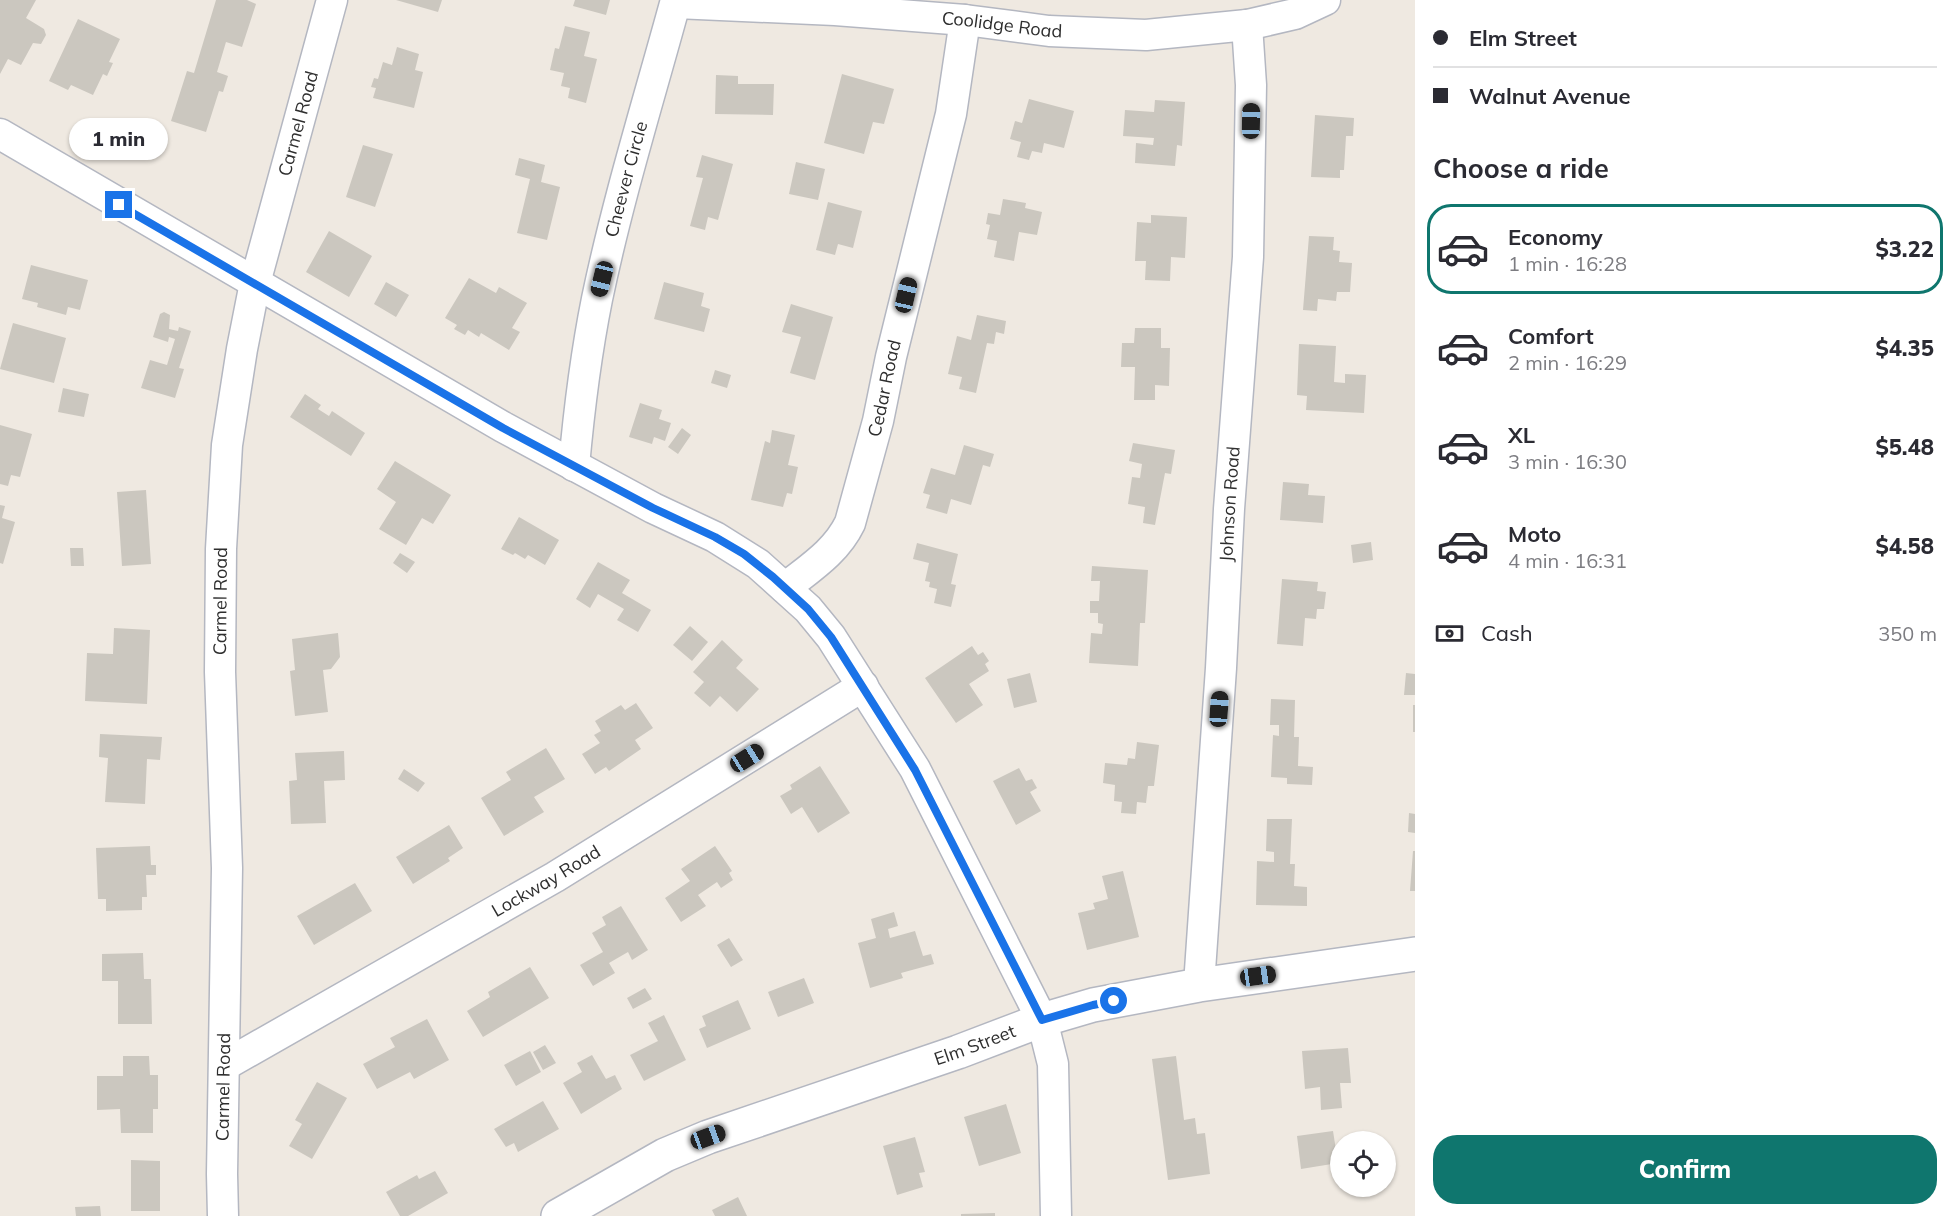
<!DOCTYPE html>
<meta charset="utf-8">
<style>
:root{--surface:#fff;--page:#f7f7f7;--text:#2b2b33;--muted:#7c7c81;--line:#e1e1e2;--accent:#0f766e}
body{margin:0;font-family:Mulish,sans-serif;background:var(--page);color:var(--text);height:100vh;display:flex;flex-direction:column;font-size:22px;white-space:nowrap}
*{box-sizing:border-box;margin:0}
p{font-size:20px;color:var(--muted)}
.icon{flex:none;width:33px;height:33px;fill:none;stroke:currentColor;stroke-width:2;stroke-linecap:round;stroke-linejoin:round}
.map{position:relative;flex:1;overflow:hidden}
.drawer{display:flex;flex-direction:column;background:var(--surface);width:540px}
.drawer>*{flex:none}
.banner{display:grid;align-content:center;height:132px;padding:0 18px;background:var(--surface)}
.buttons{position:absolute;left:1330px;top:1131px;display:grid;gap:12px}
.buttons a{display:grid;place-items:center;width:66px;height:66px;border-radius:50%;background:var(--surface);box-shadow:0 2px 4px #0004;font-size:30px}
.end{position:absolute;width:27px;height:27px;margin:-14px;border:8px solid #1a73e8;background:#fff;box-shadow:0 0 0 3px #fff}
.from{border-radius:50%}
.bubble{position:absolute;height:42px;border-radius:21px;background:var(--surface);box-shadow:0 2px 4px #0004;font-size:20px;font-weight:800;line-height:42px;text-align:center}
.car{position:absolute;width:18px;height:36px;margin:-18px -9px;border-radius:8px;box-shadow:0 0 4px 2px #0007;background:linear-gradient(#222 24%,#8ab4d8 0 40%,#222 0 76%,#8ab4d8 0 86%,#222 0)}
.banner b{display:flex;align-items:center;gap:21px;height:57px;font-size:22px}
.banner b+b{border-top:2px solid var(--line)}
.banner i{width:15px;height:15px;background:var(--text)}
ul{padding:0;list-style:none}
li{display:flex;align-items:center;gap:18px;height:90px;margin:0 12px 9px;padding:0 6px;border:3px solid transparent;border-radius:24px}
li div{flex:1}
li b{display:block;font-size:22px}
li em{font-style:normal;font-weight:800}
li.active{border-color:var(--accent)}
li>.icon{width:54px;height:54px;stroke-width:1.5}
h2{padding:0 18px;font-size:27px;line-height:72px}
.pay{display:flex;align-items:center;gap:15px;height:66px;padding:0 18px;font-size:22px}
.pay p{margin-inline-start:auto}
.cta{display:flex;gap:12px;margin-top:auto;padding:12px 18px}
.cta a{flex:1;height:69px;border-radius:24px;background:var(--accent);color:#fff;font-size:24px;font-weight:800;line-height:69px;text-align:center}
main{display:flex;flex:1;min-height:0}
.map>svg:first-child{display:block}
.building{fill:#cbc7bf}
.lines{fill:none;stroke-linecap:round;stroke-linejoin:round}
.street-casing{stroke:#b4b7c1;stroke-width:33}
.secondary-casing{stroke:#b4b7c1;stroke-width:36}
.street{stroke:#fff;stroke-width:30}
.secondary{stroke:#fff;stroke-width:33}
.route{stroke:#1a73e8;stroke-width:8}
.labels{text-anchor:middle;stroke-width:5;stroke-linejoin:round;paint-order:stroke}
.street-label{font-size:18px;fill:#2e2e2e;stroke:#fff}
</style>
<main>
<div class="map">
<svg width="1415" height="1216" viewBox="0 0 1415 1216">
<rect width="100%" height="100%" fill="#efe9e1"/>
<path class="building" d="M0 0H36L26 18 44 29 46 35 41 44 33 43 21 65 8 59 0 74Z
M216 0H247L256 4 242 47 226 42 217 72 228 76 223 92 219 91 206 132 171 121 187 71 194 73Z
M396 0H442L438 12Z
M575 0H610L606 15 573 6Z
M78 19 120 39 109 62 113 63 107 76 103 74 93 95 71 85 68 90 49 81Z
M565 26 590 32 584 56 597 59 586 103 568 98 570 88 561 86 564 73 550 70 555 48 559 49Z
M397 47 419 54 415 70 423 72 414 108 373 98 376 88 371 87 374 78 378 79 383 62 392 65Z
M842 74 894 89 884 124 873 122 864 154 824 143Z
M716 75 738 76V84H774L773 115 715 114Z
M1029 99 1074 111 1064 148 1044 143 1042 153 1032 151 1029 160 1017 157 1021 142 1010 139 1015 121 1022 123Z
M1155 100 1185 102 1182 146 1177 145 1175 166 1135 163 1136 143 1153 145 1154 138 1123 136 1125 110 1154 112Z
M1315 115 1354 118 1353 136H1346L1344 170H1340V178L1311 177Z
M363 145 393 154 375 207 346 197Z
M702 155 733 164 718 220 708 217 705 230 690 226 703 178 696 177Z
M519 158 545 165 541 182 560 187 547 240 517 233 530 179 515 175Z
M796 162 825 169 818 200 789 194Z
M1003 199 1026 203 1025 208 1042 212 1037 235 1019 232 1014 261 994 257 997 241 987 239 990 225 986 224 988 213 1000 215Z
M828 202 862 211 853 248 838 244 835 255 816 250Z
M1151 215 1187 217 1185 258 1171 257 1170 281 1145 280 1146 261H1135L1137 222 1151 223Z
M329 231 372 256 349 297 306 272Z
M1309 236 1334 237 1333 250 1340 251 1339 262 1352 263 1350 292H1337L1336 301 1318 299 1317 311 1303 310Z
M31 265 88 280 80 310 68 307 66 315 37 307 38 303 22 299Z
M469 278 496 293 499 287 527 303 512 328 520 332 509 350 481 333 479 337 468 330 465 335 454 329 457 325 445 318Z
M386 282 409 295 396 317 374 304Z
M664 282 704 293 701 306 710 309 704 332 654 319Z
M791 304 833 317 815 380 790 373 801 337 782 332Z
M164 312 170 315 169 329 178 331 179 327 191 331 179 368 184 369 175 398 141 388 150 360 167 365 175 339 169 337 168 342 153 337 160 314Z
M977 315 1006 321 1004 334 996 332 994 344 987 343 976 393 959 389 962 377 948 374 957 336 971 340Z
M13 323 66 338 54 383 0 369Z
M1135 328H1161V348H1170L1169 386 1155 385V400H1134L1135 367H1121L1122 343H1134Z
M1299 344 1336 346 1334 382 1345 383V374L1366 375 1364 413 1306 410 1307 396 1297 395Z
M715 370 731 375 727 388 711 383Z
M63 388 89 394 84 417 58 412Z
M305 394 321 405 318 409 329 416 332 411 365 433 351 456 290 417Z
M640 403 662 410 659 419 671 423 665 441 654 437 652 444 629 437Z
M0 425 32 434 20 477 11 475 8 486 0 484Z
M682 428 691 435 678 454 668 447Z
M772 430 795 435 788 465 798 467 792 494 787 493 783 507 751 500 765 441 770 443Z
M1133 443 1175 450 1171 474 1165 473 1155 525 1143 523 1145 507 1128 504 1132 477 1140 478 1142 464 1129 461Z
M964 445 994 454 990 467 983 465 971 505 951 499 947 514 926 508 930 495 923 493 931 468 955 475Z
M395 461 451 495 433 524 422 518 406 545 379 529 396 502 377 489Z
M1283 482 1309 484 1308 495 1325 496 1323 523 1280 520Z
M146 490 151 564 122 566 117 492Z
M0 505 5 506 2 518 15 522 3 564 0 563Z
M519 517 559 540 545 565 528 555 525 559 515 553 513 555 501 549Z
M1371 542 1373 560 1353 563 1351 545Z
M917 543 958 554 951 584 956 585 951 607 934 603 937 589 929 587 930 582 925 581 929 563 913 559Z
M70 548H83L84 566H71Z
M400 553 415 562 407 573 393 563Z
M598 562 630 580 622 593 651 610 638 632 617 620 624 609 598 594 590 608 576 599Z
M1092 566 1148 570 1145 623H1140L1138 666 1089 663 1091 633 1102 634 1103 624 1098 623V613H1090V601H1099L1100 581H1091Z
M1282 579 1318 582 1317 591 1326 592 1324 609H1317L1316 619 1305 618 1303 646 1277 644Z
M690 626 708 642 692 661 673 645Z
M114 628 150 630 147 704 85 701 87 653 113 654Z
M338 633 340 657 331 669 323 670 328 712 295 716 290 671 295 670 292 639Z
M722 640 743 660 736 668 759 689 737 712 720 696 710 707 694 693 704 682 693 672Z
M972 646 978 655 983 652 989 661 985 664 989 671 969 684 983 705 956 723 925 678Z
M1030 673 1037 702 1014 708 1007 679Z
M1406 673 1415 674V695H1404Z
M1271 699 1295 700 1294 737H1299L1298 766 1313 767 1312 785 1287 784V778L1271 777 1273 735 1279 736V725H1270Z
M636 703 653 728 635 740 641 749 609 771 606 767 595 774 582 754 600 743 594 735 601 731 595 721 621 705 625 710Z
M1413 705H1415V732H1413Z
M100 734 162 737 160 760 147 759 145 804 105 802 108 758 99 757Z
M1137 742 1159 745 1154 786H1148L1146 803 1137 802 1136 814 1121 813 1122 802 1114 801 1115 785 1103 783 1105 763 1127 765 1128 758 1135 759Z
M546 748 565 779 534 797 544 812 504 836 481 798 511 780 506 772Z
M344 751 345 780 324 781 326 823 291 824 289 781 297 780 295 753Z
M820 766 850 813 818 833 802 807 791 814 780 796 792 789 790 785Z
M1019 768 1026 781 1032 779 1037 788 1030 792 1041 811 1016 825 993 781Z
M404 769 425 783 418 792 398 779Z
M1409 813 1415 814V833L1408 832Z
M1267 819H1292L1290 864H1295L1294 886 1307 887V906L1256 905 1257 861 1274 862V852L1266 851Z
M449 825 463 848 448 858 450 861 413 884 396 857Z
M150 846 151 865H156V875H146L147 897H142V910L106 911V899H98L96 848Z
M715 846 732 871 729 873 733 880 721 888 717 882 698 895 706 906 681 922 665 898 690 881 681 869Z
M1413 851H1415V891H1410Z
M1123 871 1139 937 1087 950 1078 913 1095 909 1093 903 1108 899 1102 876Z
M355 883 372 911 314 945 297 916Z
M621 906 648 950 632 960 628 952 609 963 615 973 593 986 580 965 603 952 592 933 606 925 602 917Z
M894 912 898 926 888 929 890 938 915 931 923 956 931 954 934 964 901 973 903 978 870 988 858 943 876 938 871 919Z
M729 938 743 960 731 967 717 945Z
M143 953 144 979H151L152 1024H118V981H102V954Z
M530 967 549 998 483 1037 467 1011 490 997 488 992Z
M804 978 814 1003 778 1017 768 992Z
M645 988 652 999 633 1009 627 998Z
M738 1000 751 1029 707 1048 699 1029 706 1026 702 1016Z
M664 1015 686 1060 644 1081 630 1055 658 1041 648 1023Z
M427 1019 449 1060 414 1079 410 1072 377 1089 363 1064 395 1047 390 1038Z
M545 1045 556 1063 543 1070 533 1052Z
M1348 1048 1351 1083H1340L1342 1108 1321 1110 1320 1087 1305 1089 1302 1051Z
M530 1051 541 1072 516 1086 504 1065Z
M592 1055 606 1079 615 1075 622 1089 581 1114 563 1083 582 1072 577 1063Z
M123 1056H149L150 1075H158V1109H153V1133H121L120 1109 97 1110V1076H123Z
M1176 1056 1184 1120 1195 1118 1197 1134 1205 1133 1210 1174 1168 1180 1152 1059Z
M317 1082 347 1098 312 1159 289 1146 302 1124 295 1120Z
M543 1101 559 1129 518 1152 514 1143 506 1147 494 1129Z
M1006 1104 1021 1153 979 1166 964 1117Z
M1333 1131 1338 1163 1301 1169 1297 1136Z
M915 1137 925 1172 919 1173 923 1187 897 1195 883 1146Z
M131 1160 160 1161V1211H131Z
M435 1171 448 1193 408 1216H400L386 1192 417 1175 419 1179Z
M738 1197 747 1216H715L712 1210Z
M100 1206 101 1216H76L75 1207Z
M995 1213V1216H961V1214Z"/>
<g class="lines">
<g class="street-casing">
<g id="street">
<path id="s1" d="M676 3 835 10 965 20 1049 31 1146 35 1247 25 1295 14 1325 0"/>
<path d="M0 134 503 427 653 508 715 537 758 564 808 609 831 637 915 769 1042 1020 1053 1064 1056 1216"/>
<path id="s2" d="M574 466C579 410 586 354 597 299 618 198 649 99 676 0"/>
<path id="s3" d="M785 588C810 568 836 552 850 523L878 421 891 357 951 114 965 20"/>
<path id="s4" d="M1199 985 1221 668 1229 509 1248 257 1251 85 1247 25"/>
<path id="s5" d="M225 1065 555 877 863 686"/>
<path id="s6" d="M223 1216 222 1174 227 868 220 672 221 549 227 445 242 349 255 283 332 0"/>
</g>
</g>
<g class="secondary-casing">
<g id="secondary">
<path id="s7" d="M558 1216 665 1155 708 1137 958 1052 1042 1020 1093 1005 1199 985 1415 954"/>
</g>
</g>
<use href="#street" class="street"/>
<use href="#secondary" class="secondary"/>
</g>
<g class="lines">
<path class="route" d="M119 205 503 428 653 508 715 537 744 554 773 577 808 609 831 637 915 770 1042 1020 1093 1005 1114 1001"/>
</g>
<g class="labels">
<g class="street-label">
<text dy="6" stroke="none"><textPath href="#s1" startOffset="327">Coolidge Road</textPath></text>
<text dy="6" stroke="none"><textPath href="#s6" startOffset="1101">Carmel Road</textPath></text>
<text dy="6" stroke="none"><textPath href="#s2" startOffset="292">Cheever Circle</textPath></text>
<text dy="6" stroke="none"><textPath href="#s3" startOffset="232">Cedar Road</textPath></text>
<text dy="6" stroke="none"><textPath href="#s4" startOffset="482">Johnson Road</textPath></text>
<text dy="6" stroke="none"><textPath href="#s6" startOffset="615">Carmel Road</textPath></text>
<text dy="6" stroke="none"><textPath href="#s5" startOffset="370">Lockway Road</textPath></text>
<text dy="6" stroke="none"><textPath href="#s7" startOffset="452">Elm Street</textPath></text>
<text dy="6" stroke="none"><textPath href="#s6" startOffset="129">Carmel Road</textPath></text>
</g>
</g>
</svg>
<div class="buttons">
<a><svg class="icon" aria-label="locate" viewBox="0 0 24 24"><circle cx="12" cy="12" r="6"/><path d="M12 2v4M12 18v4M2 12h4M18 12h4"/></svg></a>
</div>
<i class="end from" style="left:1114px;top:1001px"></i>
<i class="end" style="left:119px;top:205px"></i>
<div class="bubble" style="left:69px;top:118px;width:99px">1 min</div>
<i class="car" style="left:1251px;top:121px;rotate:1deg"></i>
<i class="car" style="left:602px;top:279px;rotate:194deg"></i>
<i class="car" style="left:906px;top:295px;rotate:13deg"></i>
<i class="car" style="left:1219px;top:709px;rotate:4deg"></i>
<i class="car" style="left:747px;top:758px;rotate:58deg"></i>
<i class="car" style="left:1258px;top:976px;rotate:82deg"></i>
<i class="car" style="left:708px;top:1137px;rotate:70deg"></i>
</div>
<section class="drawer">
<div class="banner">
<b><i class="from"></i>Elm Street</b>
<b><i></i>Walnut Avenue</b>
</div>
<h2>Choose a ride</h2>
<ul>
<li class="active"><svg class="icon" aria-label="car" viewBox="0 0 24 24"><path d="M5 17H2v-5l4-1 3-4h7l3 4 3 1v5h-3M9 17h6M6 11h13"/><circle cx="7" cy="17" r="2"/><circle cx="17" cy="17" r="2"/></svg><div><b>Economy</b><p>1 min · 16:28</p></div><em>$3.22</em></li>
<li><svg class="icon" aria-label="car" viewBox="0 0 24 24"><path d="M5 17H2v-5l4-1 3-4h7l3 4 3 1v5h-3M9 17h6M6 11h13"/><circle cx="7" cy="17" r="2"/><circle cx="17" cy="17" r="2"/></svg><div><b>Comfort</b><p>2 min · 16:29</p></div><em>$4.35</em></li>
<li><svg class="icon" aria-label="car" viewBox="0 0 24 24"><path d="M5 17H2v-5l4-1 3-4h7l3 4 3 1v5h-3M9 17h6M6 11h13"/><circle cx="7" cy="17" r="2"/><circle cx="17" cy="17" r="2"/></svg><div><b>XL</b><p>3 min · 16:30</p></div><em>$5.48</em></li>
<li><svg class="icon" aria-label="car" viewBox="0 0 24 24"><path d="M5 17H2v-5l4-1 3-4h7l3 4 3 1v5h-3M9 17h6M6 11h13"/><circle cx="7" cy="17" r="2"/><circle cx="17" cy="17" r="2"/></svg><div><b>Moto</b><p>4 min · 16:31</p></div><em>$4.58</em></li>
</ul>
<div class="pay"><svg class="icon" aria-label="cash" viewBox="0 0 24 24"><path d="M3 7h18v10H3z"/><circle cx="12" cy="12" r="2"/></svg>Cash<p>350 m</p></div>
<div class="cta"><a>Confirm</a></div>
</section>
</main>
